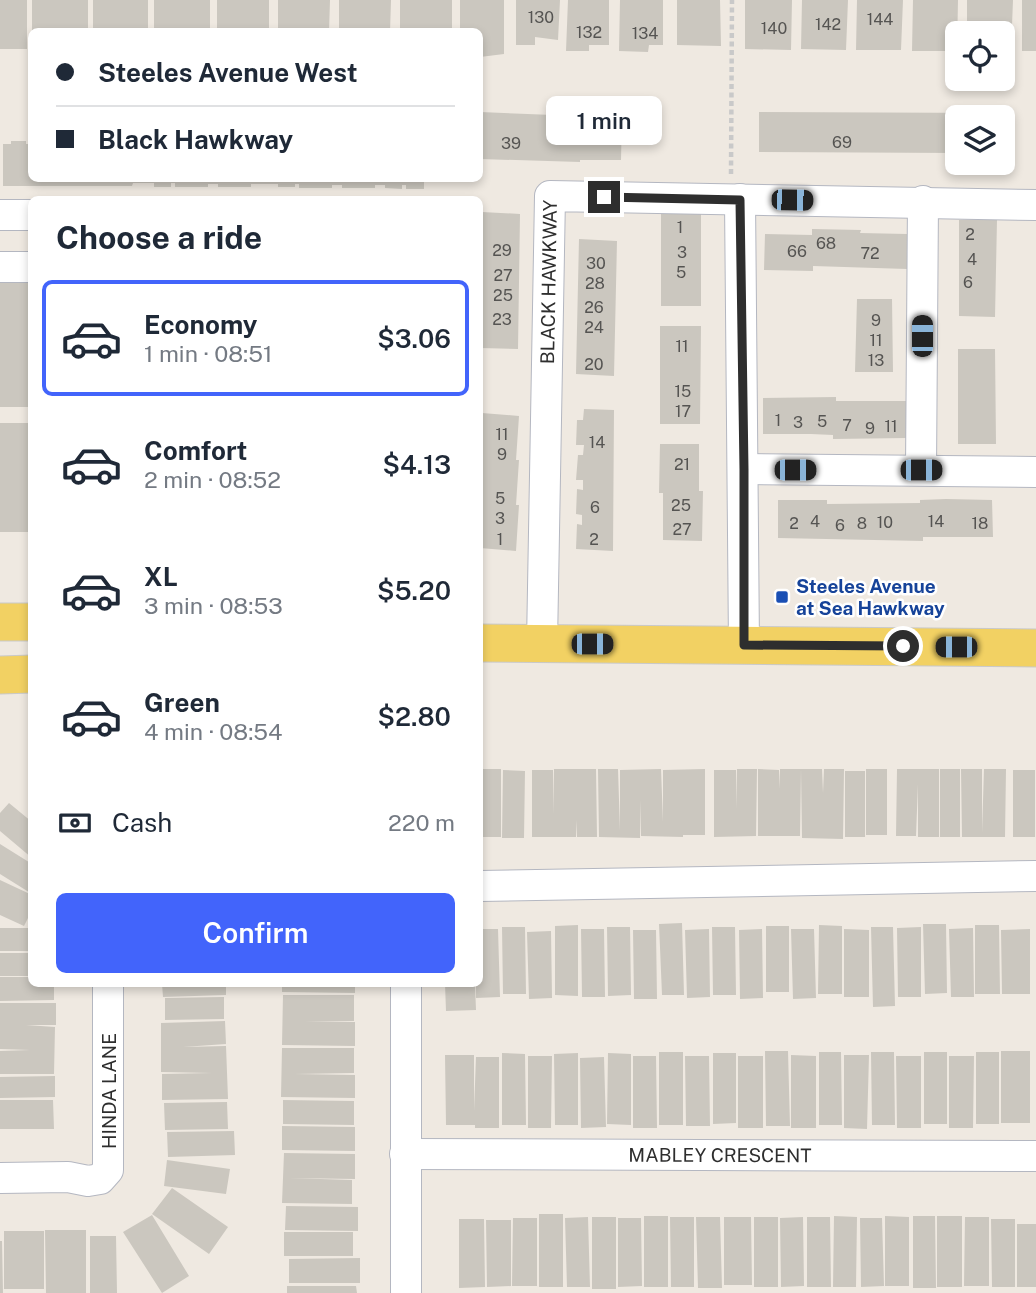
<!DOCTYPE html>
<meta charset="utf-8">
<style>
:root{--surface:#fff;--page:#f2f2f3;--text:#1f2937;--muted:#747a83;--line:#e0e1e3;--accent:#4264fb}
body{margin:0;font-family:"Public Sans",sans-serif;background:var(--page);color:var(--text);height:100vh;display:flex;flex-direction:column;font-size:26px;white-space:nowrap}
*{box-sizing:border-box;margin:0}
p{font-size:23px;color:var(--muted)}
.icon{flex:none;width:38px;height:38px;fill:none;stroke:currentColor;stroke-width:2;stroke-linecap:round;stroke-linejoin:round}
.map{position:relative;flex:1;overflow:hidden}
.details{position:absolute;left:28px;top:196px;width:455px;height:791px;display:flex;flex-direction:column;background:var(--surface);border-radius:10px;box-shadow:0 4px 10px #0003}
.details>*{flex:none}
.top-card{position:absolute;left:28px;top:28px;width:455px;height:154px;border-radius:10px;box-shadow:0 4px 10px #0003;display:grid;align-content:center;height:154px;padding:0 28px;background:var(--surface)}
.controls{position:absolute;left:945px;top:21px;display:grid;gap:14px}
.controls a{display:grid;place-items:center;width:70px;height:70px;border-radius:10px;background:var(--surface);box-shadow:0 4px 10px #0003;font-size:35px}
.end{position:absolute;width:32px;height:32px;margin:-16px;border:9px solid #2e2e2e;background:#fff;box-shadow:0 0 0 4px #fff}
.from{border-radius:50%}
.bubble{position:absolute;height:49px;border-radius:10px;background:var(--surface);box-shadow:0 4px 10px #0003;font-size:23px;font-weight:600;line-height:49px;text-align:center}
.car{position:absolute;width:21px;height:42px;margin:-21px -10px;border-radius:9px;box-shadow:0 0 5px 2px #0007;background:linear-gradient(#222 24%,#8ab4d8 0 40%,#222 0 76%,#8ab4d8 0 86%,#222 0)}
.top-card b{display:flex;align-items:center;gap:24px;height:66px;font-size:26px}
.top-card b+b{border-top:2px solid var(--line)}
.top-card i{width:18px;height:18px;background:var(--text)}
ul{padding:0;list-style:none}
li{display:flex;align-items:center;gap:21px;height:116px;margin:0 14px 10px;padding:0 14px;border:4px solid transparent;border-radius:10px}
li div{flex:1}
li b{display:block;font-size:26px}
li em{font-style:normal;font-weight:600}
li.current{border-color:var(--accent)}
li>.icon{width:63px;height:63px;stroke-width:1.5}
h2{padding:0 28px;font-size:32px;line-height:84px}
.pay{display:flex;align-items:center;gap:18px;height:77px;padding:0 28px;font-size:26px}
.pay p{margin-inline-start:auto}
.button{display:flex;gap:14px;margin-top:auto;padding:14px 28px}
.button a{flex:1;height:80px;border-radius:10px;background:var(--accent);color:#fff;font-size:28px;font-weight:600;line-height:80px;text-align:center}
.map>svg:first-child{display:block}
.building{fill:#cbc7bf}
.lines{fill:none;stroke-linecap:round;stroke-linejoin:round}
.minor-casing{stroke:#b4b7c1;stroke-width:32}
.major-casing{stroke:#c9c9c9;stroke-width:39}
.path{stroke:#c9c9c9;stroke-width:4.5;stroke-dasharray:5 3.5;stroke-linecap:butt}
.minor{stroke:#fff;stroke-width:30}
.major{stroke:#f2d163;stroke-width:37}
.route{stroke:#2e2e2e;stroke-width:9}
.transit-dot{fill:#1a4fb4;stroke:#fff;stroke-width:2.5}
.labels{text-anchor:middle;stroke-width:5;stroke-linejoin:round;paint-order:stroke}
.number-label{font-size:16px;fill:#555452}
.street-label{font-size:19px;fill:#2e2e2e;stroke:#fff}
.transit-label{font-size:19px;font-weight:bold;fill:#164399;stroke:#fff;text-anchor:start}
</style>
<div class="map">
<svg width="1036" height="1293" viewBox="0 0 1036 1293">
<rect width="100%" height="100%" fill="#efe9e1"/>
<path class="building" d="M0 0H27V49H0Z
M32 0H88V32H32Z
M93 0H148V32H93Z
M154 0H210V32H154Z
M217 0H269V32H217Z
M278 0H330L329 32H278Z
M339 0H391L390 32H339Z
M400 0H452V32H400Z
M460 0H504V54L480 57V32H460Z
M516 0H560L558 40 535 37V45H516Z
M568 0H609V45H589V51H566Z
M620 0H663V45H649L648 52 619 51Z
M677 0H720L721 46 677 45Z
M745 0H792L791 50 745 49Z
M802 0H848L846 50 801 49Z
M857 0H903L901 50H856Z
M913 0H958L957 51H912Z
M967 0H1013L1011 51H1003V33H967Z
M1022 0H1036V51H1022Z
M480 112 579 116V113L622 114 621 160H580V162L480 159Z
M759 112 997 113V117H957V153L759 152Z
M11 141H26V144H32V178H424V189H406V185H402V189L385 188V185H375V188H342V185H332V188H299V184H295V187H278V184H251V187H218V184H208V187H175V183H171V187H154V183H133L132 186H3V144H11Z
M701 209V306H661V210Z
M482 212 520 214 518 349 480 348Z
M959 220H997L995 317 959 316Z
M812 229 861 230 860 233 907 234V269L813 266V271L764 270 765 234 812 235Z
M579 239 617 241 614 376 576 374Z
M0 277H32V407H0Z
M857 299H892L893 372H855Z
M660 326H701L700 424H660Z
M958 349H995L996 444H958Z
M836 397V401H906V438L833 439V435L811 434H763V398Z
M584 409 614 410 613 551 576 549 577 524 582 525V515L576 514 577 489 583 490V480H576L578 455H583L584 445H576L577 420H583Z
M482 413 519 416 516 460H519L516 505H519L516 551 480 548Z
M0 423H32V532H0Z
M660 444H699V491H703L702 541 663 540V493H659Z
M946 499 992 500 993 537H923V541L778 538V500H827V504L920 503V500Z
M480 769H501V837H480Z
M554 769H596L597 837H577V820L576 837H532V770H553L554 814Z
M598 769H618L620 831V770L661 769 663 822V770L705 769V835H683V837L641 836 640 800V838L599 837Z
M737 769H757L756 836 714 837V770H736V809Z
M758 769 779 770 780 789V769H801L800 836H758Z
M801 769H822L823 793 824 769H844L843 839 802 838Z
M866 769H887V835H866Z
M897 769H939V837H918V784L916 836H896Z
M940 769H960V837H940Z
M961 769H982V833L984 769H1006L1005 837H962Z
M503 770 525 771 524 838H502Z
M1013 770H1035V837H1013Z
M845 771H865V837H845Z
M9 803 32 822V858L0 831V813Z
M0 844 32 864V894L0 874Z
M0 880 32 895V910L24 926 0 915Z
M682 923 684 995H662L659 924Z
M923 924H946L947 993 925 994Z
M578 925V996L555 995V926Z
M819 925 842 926V994H818Z
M975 925H999L1000 994H975Z
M766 926H789V992H766Z
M502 927H525L526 994H503Z
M607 927H630L631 995 608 996Z
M712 927H735L736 995H713Z
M871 927H893L895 1006 873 1007Z
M921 927V997H898L897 928Z
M0 928H32V951H0Z
M973 928 974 997H951L949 929Z
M480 929H498L500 997 476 998V984H480Z
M581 929H604L605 997H582Z
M709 929 710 997 687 998 685 930Z
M762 929 763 998 740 999 739 930Z
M791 929H814L816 998 793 999Z
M844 929 869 930V997H844Z
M1030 929V994H1002L1001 930Z
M633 930H656L657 999H634Z
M551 931 552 998 529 999 527 932Z
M0 953H32V976H0Z
M0 977H32V984H54V1000L0 1001Z
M162 984H226V995L163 997Z
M282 984H355V993L282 992Z
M445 984H475L476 1010 446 1011Z
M283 995H354V1021L305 1022H355V1046L282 1045Z
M224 997V1019L165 1020V998Z
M0 1003H56V1025H26L55 1027 54 1074H0V1051L30 1050 0 1049Z
M225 1021 226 1044 183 1047 226 1046 228 1099 162 1100V1074L212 1073 161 1072V1023Z
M282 1048H354V1073L295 1074 355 1075V1098L281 1097Z
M765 1051H788L790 1126H766Z
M1001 1051H1030V1123H1001Z
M659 1052H683V1125H659Z
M819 1052H841L842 1125H819Z
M871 1052H894L895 1125H872Z
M924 1052H947V1124H924Z
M976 1052H999V1124H976Z
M502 1053 525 1054 526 1125H502Z
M578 1053V1125H555L554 1054Z
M608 1053 631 1054V1125L607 1124Z
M713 1053H736V1123L713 1124Z
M445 1055H474V1111L476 1057H499V1128H475V1125H446Z
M791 1055 816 1056V1128H791Z
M844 1055H869L867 1129 844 1128Z
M528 1056H552L551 1128H528Z
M633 1056H656L657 1128H633Z
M685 1056H709L710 1126H686Z
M738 1056H763V1128H738Z
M896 1056H921V1128H897Z
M949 1056H974L973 1128H949Z
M604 1057 606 1127 581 1128 580 1058Z
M55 1076V1097L0 1098V1077Z
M0 1100H53L54 1129H0Z
M283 1100 354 1101V1125L283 1124Z
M227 1102 228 1129 165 1130 164 1103Z
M282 1126 355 1127V1151L282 1150Z
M234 1131 235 1155 168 1157 167 1132Z
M284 1153 355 1154V1179L289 1178 352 1180V1204L282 1203Z
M167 1160 230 1169 226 1194 164 1186Z
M172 1188 228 1227 209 1254 152 1214Z
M286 1206 358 1207V1231L285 1230Z
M539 1214H563V1287H539Z
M152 1215 189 1276 162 1293 123 1232Z
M644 1216H668V1287H644Z
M834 1216 857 1217 856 1287H833Z
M885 1216 909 1217V1286H885Z
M913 1216H935L936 1288H913Z
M937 1216H962V1287H937Z
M588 1217 590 1287H567L565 1218Z
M592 1217H616V1289H592Z
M670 1217H694V1287H671Z
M696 1217H720L722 1288H698Z
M724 1217H751L752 1285H724Z
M754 1217H778V1287H754Z
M803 1217 804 1286 781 1287 780 1218Z
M807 1217H830L831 1287H807Z
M965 1217H989V1286H964Z
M513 1218H537V1286H512Z
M618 1218H641L642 1286 618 1287Z
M860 1218H882L884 1286 861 1287Z
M459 1219H484L485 1287 459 1288Z
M991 1219H1015V1287H992Z
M486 1220H511V1286L487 1287Z
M1017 1224H1036V1287H1017Z
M45 1230H86V1293H46Z
M4 1231H44V1289H4Z
M284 1232H353V1256H284Z
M90 1236H116L117 1293H90Z
M0 1241H2L3 1293H0Z
M360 1258V1283H289V1259Z
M287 1286H356L357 1293H287Z"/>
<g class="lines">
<g class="minor-casing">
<g id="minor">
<path d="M740 199 744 645"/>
<path d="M0 215H32"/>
<path d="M0 267H32"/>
<path d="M744 469 1036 472"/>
<path d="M921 470 923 201"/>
<path id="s1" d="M542 644 550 196 1036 205"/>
<path d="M480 886 1036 876"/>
<path id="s2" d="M405 1154 1036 1156"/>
<path d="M0 1178 68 1177 88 1181 100 1179 108 1170V984"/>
<path d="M406 1293V984"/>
</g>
</g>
<g class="major-casing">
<path id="major" d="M0 622H32
M480 643 1036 648
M0 675 32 674"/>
</g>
<path class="path" d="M731 174 732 0"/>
<use href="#minor" class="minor"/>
<use href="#major" class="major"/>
</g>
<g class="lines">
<path class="route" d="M604 197 740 200 744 469V645L903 646"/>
</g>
<rect class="transit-dot" x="775" y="590" width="14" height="14" rx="3.5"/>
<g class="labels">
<g class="number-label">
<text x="541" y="23">130</text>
<text x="880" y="25">144</text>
<text x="828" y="30">142</text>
<text x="774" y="34">140</text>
<text x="589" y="38">132</text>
<text x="645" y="39">134</text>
<text x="842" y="148">69</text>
<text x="511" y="149">39</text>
<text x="680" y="233">1</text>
<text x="970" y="240">2</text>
<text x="826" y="249">68</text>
<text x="502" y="256">29</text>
<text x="797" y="257">66</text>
<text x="682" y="258">3</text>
<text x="870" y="259">72</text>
<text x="972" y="265">4</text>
<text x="596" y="269">30</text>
<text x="681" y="278">5</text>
<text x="503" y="281">27</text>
<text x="968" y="288">6</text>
<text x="595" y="289">28</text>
<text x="503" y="301">25</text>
<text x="594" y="313">26</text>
<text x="502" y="325">23</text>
<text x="876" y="326">9</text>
<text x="594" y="333">24</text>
<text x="876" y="346">11</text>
<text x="682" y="352">11</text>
<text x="876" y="366">13</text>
<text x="594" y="370">20</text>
<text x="683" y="397">15</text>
<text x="683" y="417">17</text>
<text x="778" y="426">1</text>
<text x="822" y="427">5</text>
<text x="798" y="428">3</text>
<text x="847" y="431">7</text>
<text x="891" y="432">11</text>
<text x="870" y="434">9</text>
<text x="502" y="440">11</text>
<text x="597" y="448">14</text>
<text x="502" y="460">9</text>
<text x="682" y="470">21</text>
<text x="500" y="504">5</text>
<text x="681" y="511">25</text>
<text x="595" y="513">6</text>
<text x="500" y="524">3</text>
<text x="815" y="527">4</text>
<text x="936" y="527">14</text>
<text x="885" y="528">10</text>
<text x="794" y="529">2</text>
<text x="862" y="529">8</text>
<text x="980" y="529">18</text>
<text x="840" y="531">6</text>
<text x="682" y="535">27</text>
<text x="500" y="545">1</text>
<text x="594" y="545">2</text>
</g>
<g class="street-label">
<text dy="7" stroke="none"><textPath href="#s1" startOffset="362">BLACK HAWKWAY</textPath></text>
<text transform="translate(109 1091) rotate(-90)" y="7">HINDA LANE</text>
<text dy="7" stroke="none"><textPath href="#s2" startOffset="315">MABLEY CRESCENT</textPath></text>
</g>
<g class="transit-label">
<text x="796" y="593">Steeles Avenue<tspan x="796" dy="22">at Sea Hawkway</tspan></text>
</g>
</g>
</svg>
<div class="controls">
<a><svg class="icon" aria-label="locate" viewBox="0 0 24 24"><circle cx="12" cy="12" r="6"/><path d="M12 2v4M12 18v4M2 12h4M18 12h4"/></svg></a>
<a><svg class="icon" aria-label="layers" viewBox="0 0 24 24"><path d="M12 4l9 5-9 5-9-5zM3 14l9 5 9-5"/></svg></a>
</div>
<i class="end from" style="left:903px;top:646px"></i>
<i class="end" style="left:604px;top:197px"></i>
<div class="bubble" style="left:546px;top:96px;width:116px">1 min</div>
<i class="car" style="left:792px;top:200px;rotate:91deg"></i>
<i class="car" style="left:922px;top:336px;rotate:0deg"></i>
<i class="car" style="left:795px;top:470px;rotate:90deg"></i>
<i class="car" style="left:921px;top:470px;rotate:90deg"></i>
<i class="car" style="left:592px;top:644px;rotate:90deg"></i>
<i class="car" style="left:956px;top:647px;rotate:270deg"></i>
<div class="top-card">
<b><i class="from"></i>Steeles Avenue West</b>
<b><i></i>Black Hawkway</b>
</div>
<section class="details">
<h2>Choose a ride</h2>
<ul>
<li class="current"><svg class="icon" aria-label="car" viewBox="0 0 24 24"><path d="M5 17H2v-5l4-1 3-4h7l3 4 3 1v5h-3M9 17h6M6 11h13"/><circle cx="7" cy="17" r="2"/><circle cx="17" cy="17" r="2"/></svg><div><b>Economy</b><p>1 min · 08:51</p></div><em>$3.06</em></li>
<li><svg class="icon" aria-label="car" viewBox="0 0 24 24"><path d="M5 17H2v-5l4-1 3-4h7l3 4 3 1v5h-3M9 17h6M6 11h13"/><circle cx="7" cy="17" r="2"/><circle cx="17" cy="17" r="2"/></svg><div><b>Comfort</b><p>2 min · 08:52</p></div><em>$4.13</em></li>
<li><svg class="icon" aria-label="car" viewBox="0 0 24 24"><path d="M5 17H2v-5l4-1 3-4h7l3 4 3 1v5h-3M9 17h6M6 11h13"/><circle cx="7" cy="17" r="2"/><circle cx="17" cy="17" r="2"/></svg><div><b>XL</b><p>3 min · 08:53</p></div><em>$5.20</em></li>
<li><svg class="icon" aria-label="car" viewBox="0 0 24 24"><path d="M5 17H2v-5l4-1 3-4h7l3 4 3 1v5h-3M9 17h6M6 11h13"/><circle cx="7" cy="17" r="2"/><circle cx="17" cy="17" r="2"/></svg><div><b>Green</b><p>4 min · 08:54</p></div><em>$2.80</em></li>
</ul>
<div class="pay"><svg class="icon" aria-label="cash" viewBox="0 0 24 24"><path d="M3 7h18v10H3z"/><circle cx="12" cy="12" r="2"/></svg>Cash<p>220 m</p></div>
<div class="button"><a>Confirm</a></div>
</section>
</div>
